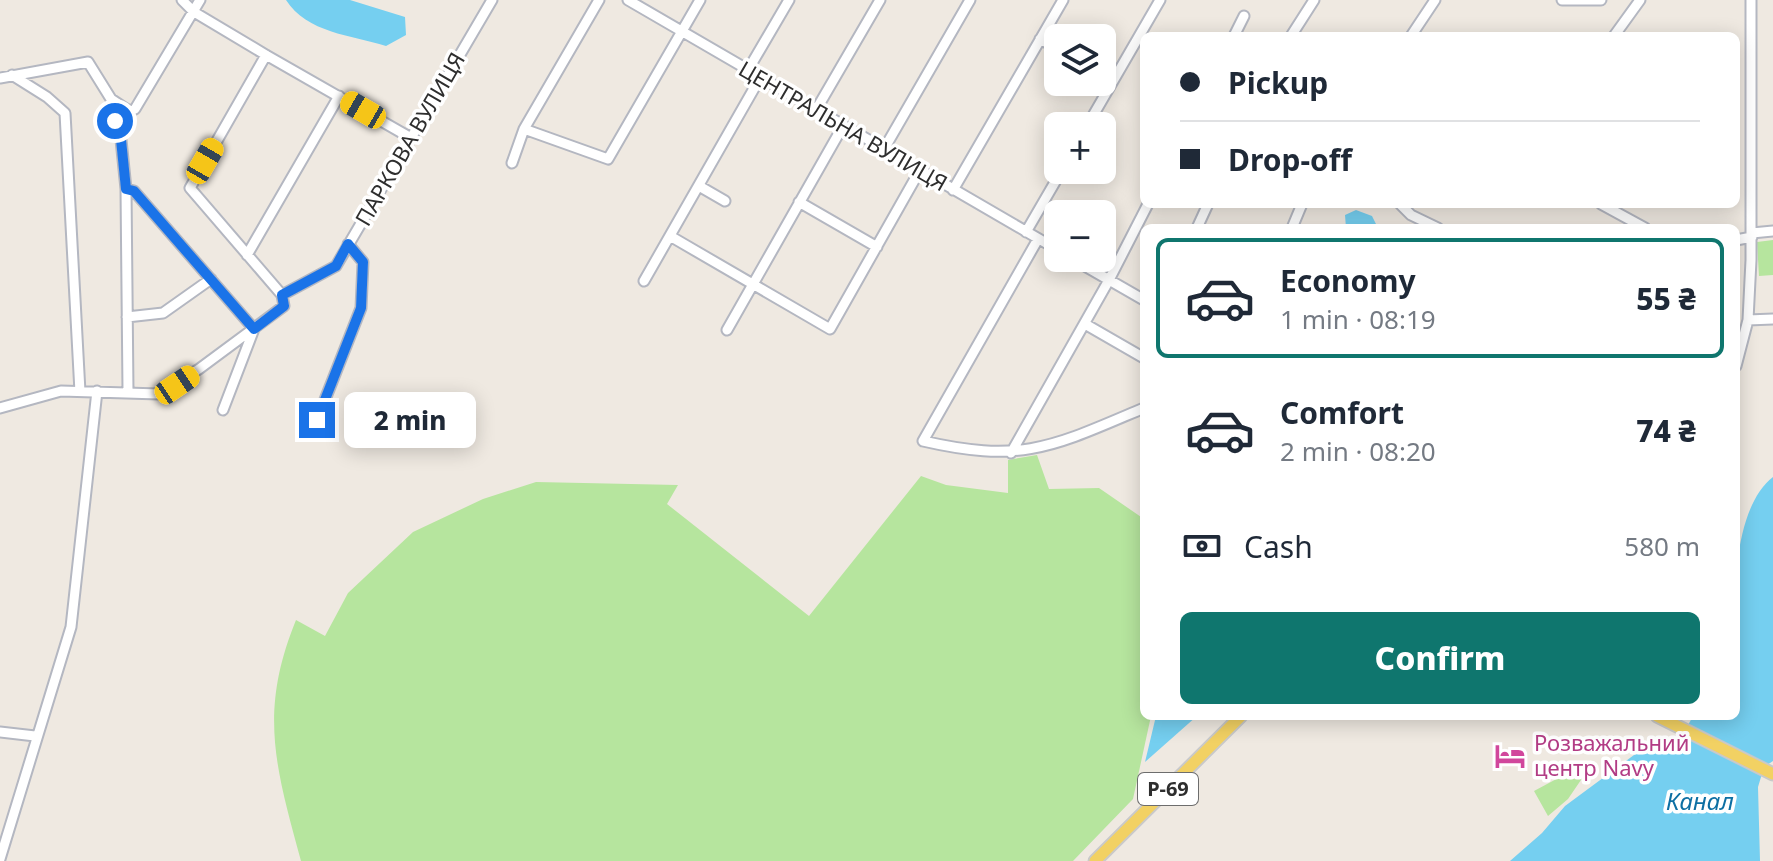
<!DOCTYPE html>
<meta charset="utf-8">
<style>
:root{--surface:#fff;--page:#f2f2f3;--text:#1f2937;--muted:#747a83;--line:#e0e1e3;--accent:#0f766e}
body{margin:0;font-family:"Noto Sans",sans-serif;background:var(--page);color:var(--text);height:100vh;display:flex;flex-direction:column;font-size:30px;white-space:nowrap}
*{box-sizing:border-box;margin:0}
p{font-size:26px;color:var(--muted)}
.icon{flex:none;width:44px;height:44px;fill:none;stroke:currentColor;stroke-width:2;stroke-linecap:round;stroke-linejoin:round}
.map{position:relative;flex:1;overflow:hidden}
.sheet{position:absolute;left:1140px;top:224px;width:600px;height:496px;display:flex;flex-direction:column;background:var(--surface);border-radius:12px;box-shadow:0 4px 20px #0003}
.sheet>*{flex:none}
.hud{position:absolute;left:1140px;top:32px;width:600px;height:176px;border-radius:12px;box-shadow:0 4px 20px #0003;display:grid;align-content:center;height:176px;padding:0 40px;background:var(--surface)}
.buttons{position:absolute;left:1044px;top:24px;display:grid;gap:16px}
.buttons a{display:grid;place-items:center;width:72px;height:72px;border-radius:12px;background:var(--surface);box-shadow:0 4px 20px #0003;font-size:40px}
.end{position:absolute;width:36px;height:36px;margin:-18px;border:10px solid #1a73e8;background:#fff;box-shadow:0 0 0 4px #fff}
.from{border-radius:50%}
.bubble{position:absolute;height:56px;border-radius:12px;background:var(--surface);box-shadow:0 4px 20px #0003;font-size:26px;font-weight:800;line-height:56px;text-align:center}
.car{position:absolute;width:24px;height:48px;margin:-24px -12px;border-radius:10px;box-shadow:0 0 6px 2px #0007;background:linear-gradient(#f5c518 24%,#345 0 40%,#f5c518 0 76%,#345 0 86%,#f5c518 0)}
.hud b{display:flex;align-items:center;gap:28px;height:76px;font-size:30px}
.hud b+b{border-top:2px solid var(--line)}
.hud i{width:20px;height:20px;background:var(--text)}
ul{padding:14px 0 0;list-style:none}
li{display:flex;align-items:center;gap:24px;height:120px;margin:0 16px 12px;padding:0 24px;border:4px solid transparent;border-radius:12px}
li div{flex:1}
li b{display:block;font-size:30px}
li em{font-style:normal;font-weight:800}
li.on{border-color:var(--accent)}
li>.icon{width:72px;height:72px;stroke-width:1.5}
.pay{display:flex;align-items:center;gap:20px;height:88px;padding:0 40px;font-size:30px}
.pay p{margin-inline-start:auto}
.action{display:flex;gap:16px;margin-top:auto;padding:16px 40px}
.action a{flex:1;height:92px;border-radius:12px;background:var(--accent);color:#fff;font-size:32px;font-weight:800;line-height:92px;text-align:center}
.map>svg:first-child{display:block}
.green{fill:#b6e59e}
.water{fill:#75cff0}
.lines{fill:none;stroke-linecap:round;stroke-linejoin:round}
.minor-casing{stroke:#b4b7c1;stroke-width:13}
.major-casing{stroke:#c9c9c9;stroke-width:15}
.minor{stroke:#fff;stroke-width:9}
.major{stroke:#f2d163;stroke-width:11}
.route{stroke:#1a73e8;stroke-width:10}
.labels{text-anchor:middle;stroke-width:7;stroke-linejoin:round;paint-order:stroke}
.shield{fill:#fff;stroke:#6d6d6d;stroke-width:2}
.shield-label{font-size:20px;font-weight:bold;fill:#2e2e2e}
.street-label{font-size:22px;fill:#2e2e2e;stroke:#fff}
.hotel-label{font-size:22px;fill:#b23c85;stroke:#fff;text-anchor:start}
.water-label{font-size:24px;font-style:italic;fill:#0d6fa3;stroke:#fff}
</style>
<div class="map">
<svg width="1773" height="861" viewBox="0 0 1773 861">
<rect width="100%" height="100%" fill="#efe9e1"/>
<path class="green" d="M1773 240V275L1759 276 1757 242Z
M1037 455 1049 489 1099 488 1144 519V716H1151L1133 799 1073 861H301C276 768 258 713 296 620L325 636 348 593 413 532 483 499 536 482 678 485 667 504 809 616 921 476 946 485 1008 493V460Z
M1577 768 1583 777 1568 799 1548 816 1534 791Z"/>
<path class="water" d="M286 0H350L405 17 406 35 386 46C351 35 307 33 286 0Z
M1356 210 1372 216 1378 228H1346L1345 215Z
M1773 477V761L1764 767 1758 787 1760 861H1510L1542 833 1565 806 1634 755 1648 750 1674 751 1693 716H1736C1736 654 1721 518 1773 477Z
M1156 716H1197L1145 762Z"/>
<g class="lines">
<g class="minor-casing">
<path id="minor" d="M182 0 194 12 266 55 411 138
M628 0 1058 250
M1562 0H1601
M1234 36 1244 16
M1291 36 1314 0
M1411 36 1435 0
M1614 36 1640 0
M1040 39 1058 49
M266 55 190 188 282 295
M748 70 789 0
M12 75 47 97 65 113 80 392
M0 78 88 62 111 99 129 111 135 109 200 0
M816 110 880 0
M115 121 120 130 126 189 128 391
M1087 126 1160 0
M524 129 608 159 700 0
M884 149 970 0
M512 163 524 129 599 0
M699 186 725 201
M126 189 134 191 254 329 223 410
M953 190 1063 0
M799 202 877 247
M1400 204 1411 215 1438 228
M1601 204 1645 228
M1197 228 1208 204
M1292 228 1302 204
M1026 232 1062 170
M1752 233 1773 231
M670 236 830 329 920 170
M1038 239 923 441C1023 464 1054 446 1144 408
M1736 240 1752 237
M247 255 339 96
M1071 258 1144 300
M644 281 760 78
M282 295 336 266 492 0
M127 317 163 313 211 279
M1748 320 1773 319
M1085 324 1144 358
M727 330 843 126
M1736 366 1748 320 1751 260V0
M0 408 61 391 159 394 199 369 284 306 282 295
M317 420 361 308 363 262 348 244
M1011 453 1109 280 1148 204
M0 732 35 736
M0 859 71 627 97 391"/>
</g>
<g class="major-casing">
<path id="major" d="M1657 716 1773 774
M1095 861 1241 716"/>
</g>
<use href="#minor" class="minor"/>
<use href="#major" class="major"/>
</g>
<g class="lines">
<path class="route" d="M115 121 120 130 126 189 134 191 254 329 284 306 282 295 336 266 348 244 363 262 361 308 317 420"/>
</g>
<defs>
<g id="hotel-bare" transform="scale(2.4)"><path d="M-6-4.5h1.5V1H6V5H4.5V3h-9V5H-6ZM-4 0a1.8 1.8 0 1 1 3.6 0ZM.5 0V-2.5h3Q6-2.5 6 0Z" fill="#d1479c" stroke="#fff" stroke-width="2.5" paint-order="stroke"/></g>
</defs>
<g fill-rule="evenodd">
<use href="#hotel-bare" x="1510" y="756"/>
</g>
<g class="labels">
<rect class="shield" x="1138" y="773" width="60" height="32" rx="6"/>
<g class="shield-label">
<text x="1168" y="796">Р-69</text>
</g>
<g class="street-label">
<text transform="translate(843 126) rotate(30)" y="8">ЦЕНТРАЛЬНА ВУЛИЦЯ</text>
<text transform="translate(410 139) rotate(-60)" y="8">ПАРКОВА ВУЛИЦЯ</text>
</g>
<g class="hotel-label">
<text x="1534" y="751">Розважальний<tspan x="1534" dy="25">центр Navy</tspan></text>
</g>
<g class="water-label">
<text x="1700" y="810">Канал</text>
</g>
</g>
</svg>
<div class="buttons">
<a><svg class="icon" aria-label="layers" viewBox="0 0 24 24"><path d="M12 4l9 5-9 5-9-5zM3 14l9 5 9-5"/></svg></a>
<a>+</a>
<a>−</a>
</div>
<i class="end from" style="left:115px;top:121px"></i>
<i class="end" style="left:317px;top:420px"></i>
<div class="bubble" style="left:344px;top:392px;width:132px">2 min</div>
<i class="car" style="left:363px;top:110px;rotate:300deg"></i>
<i class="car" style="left:205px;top:161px;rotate:30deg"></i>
<i class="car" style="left:177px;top:385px;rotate:56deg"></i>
<div class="hud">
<b><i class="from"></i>Pickup</b>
<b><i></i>Drop-off</b>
</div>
<section class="sheet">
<ul>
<li class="on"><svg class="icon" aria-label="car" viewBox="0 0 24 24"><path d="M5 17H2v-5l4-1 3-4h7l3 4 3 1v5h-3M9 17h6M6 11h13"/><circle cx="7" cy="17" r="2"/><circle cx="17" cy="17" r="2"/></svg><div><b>Economy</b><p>1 min · 08:19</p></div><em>55 ₴</em></li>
<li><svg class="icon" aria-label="car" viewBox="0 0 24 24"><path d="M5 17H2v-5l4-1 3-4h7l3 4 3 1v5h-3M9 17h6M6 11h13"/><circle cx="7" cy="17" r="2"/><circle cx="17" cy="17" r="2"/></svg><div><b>Comfort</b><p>2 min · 08:20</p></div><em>74 ₴</em></li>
</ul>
<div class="pay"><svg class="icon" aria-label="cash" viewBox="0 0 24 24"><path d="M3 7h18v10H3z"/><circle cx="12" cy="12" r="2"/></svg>Cash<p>580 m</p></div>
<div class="action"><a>Confirm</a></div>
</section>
</div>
